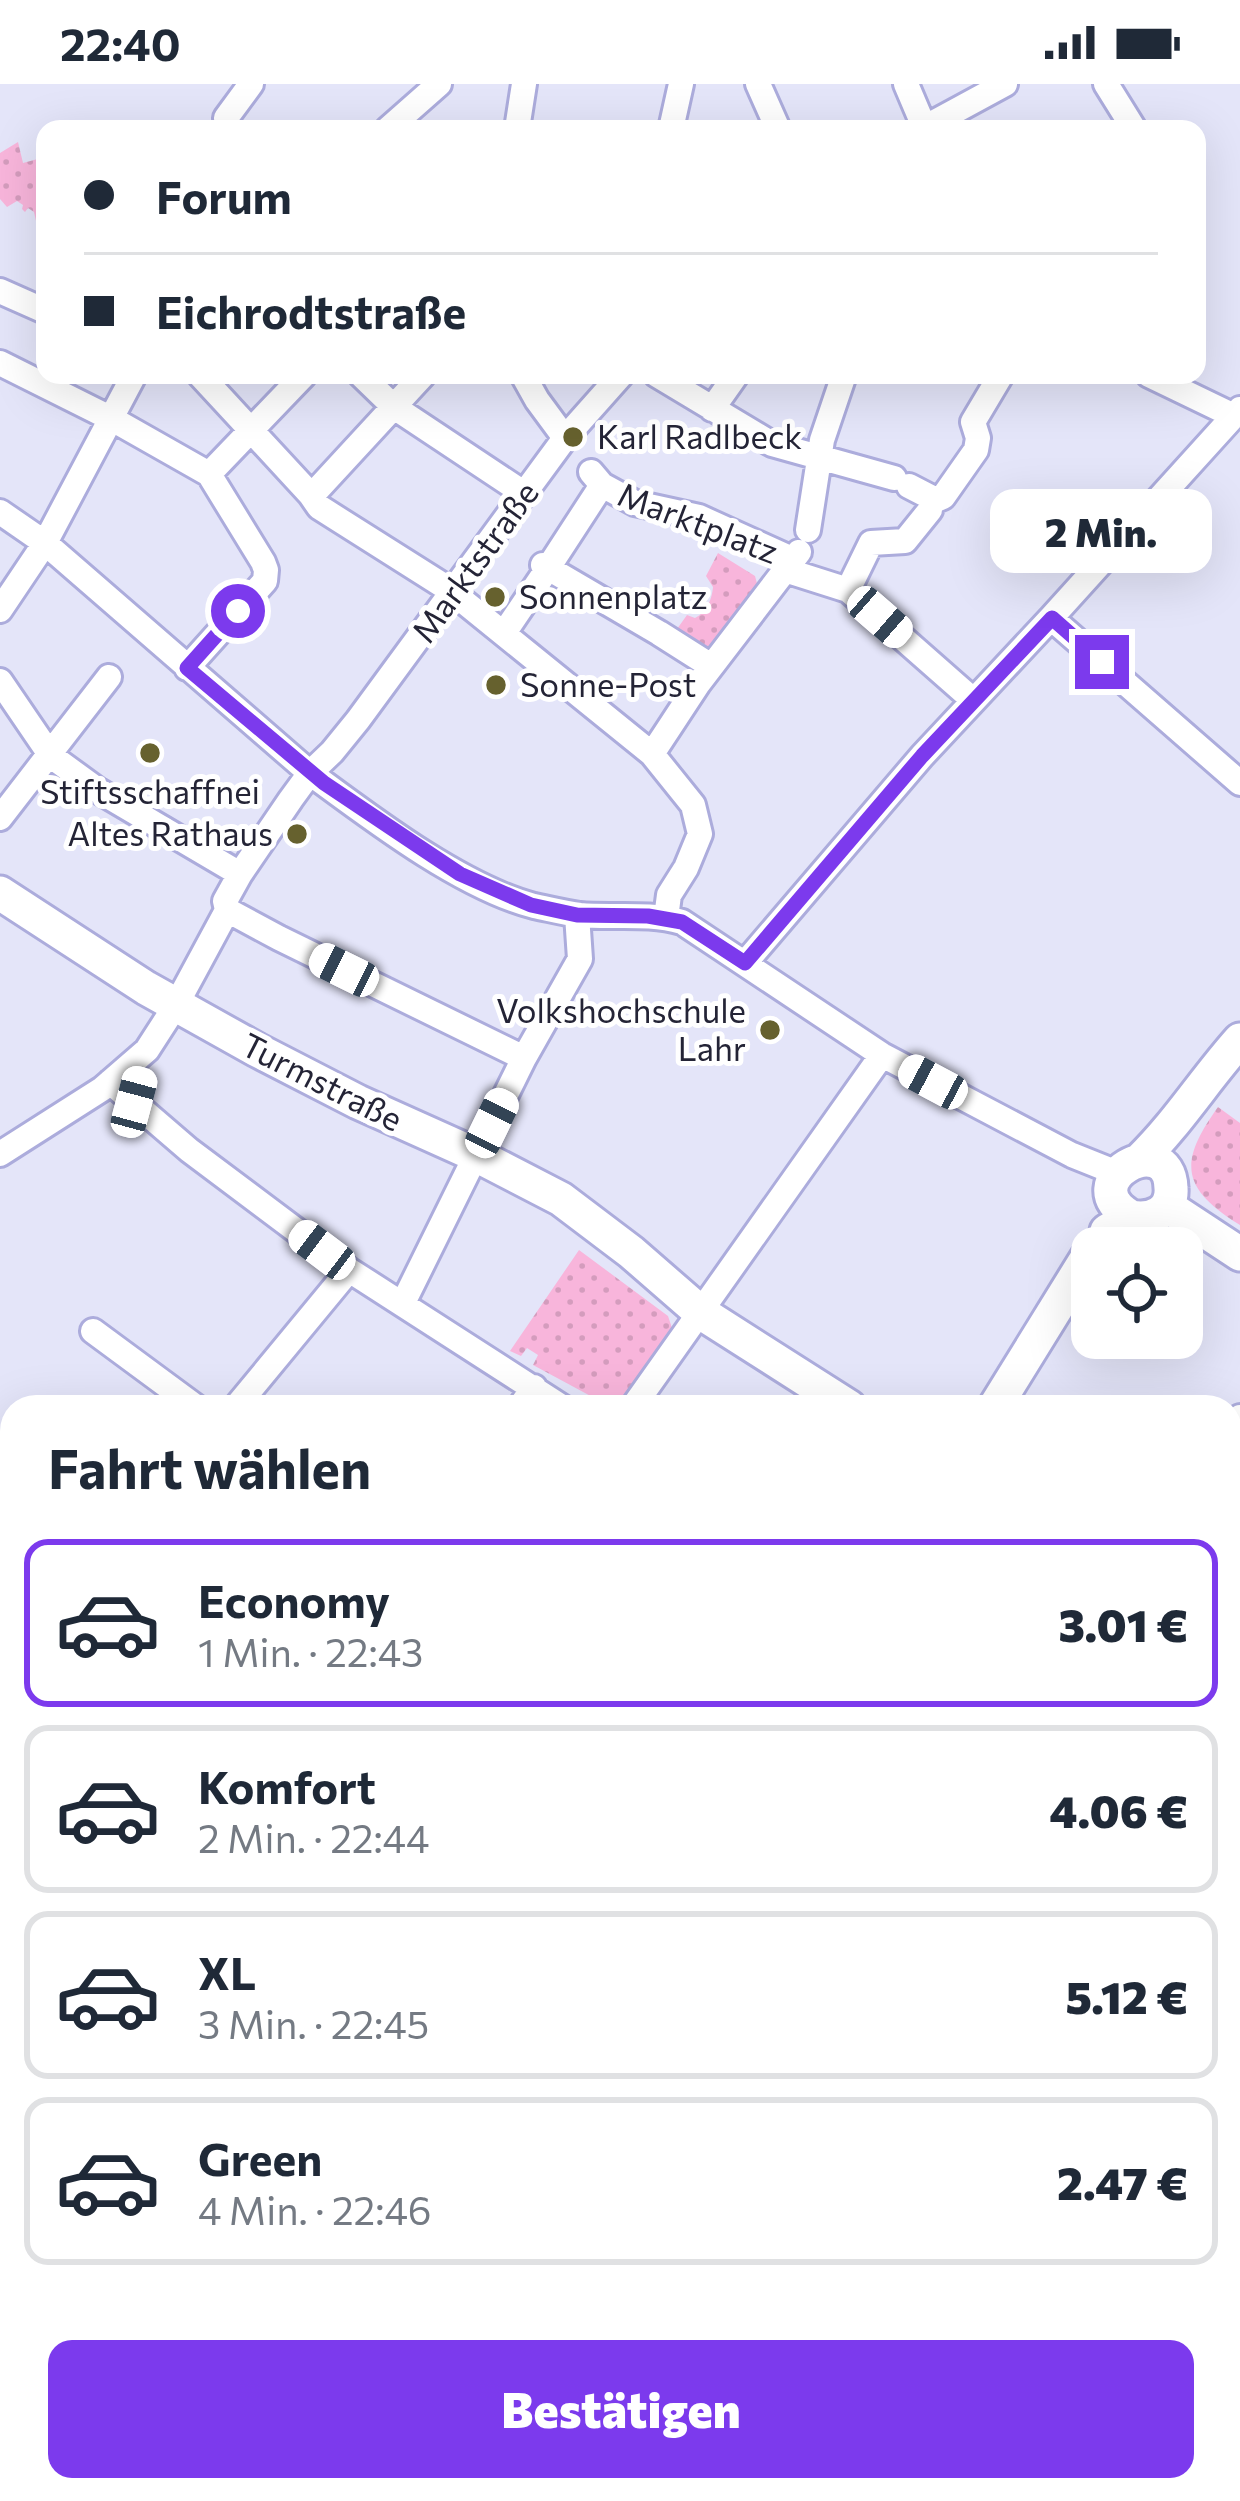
<!DOCTYPE html>
<html lang="de">
<meta charset="utf-8">
<style>
:root{--surface:#fff;--page:#f6f6f7;--text:#1f2937;--muted:#747a83;--line:#e0e1e3;--accent:#7c3aed}
body{margin:0;font-family:Commissioner,sans-serif;background:var(--page);color:var(--text);height:100vh;display:flex;flex-direction:column;font-size:45px;white-space:nowrap}
*{box-sizing:border-box;margin:0}
p{font-size:39px;color:var(--muted)}
.icon{flex:none;width:66px;height:66px;fill:none;stroke:currentColor;stroke-width:2;stroke-linecap:round;stroke-linejoin:round}
.map{position:relative;flex:1;overflow:hidden}
.drawer{position:absolute;left:0px;top:1311px;width:1242px;height:1107px;display:flex;flex-direction:column;background:var(--surface);border-radius:36px 36px 0 0;box-shadow:0 12px 48px #0002}
.drawer>*{flex:none}
.guide{position:absolute;left:36px;top:36px;width:1170px;height:264px;border-radius:24px;box-shadow:0 12px 48px #0002;display:grid;align-content:center;height:264px;padding:0 48px;background:var(--surface)}
.controls{position:absolute;left:1071px;top:1143px;display:grid;gap:24px}
.controls a{display:grid;place-items:center;width:132px;height:132px;border-radius:24px;background:var(--surface);box-shadow:0 12px 48px #0002;font-size:60px}
.end{position:absolute;width:54px;height:54px;margin:-27px;border:15px solid #7c3aed;background:#fff;box-shadow:0 0 0 6px #fff}
.from{border-radius:50%}
.bubble{position:absolute;height:84px;border-radius:24px;background:var(--surface);box-shadow:0 12px 48px #0002;font-size:39px;font-weight:800;line-height:84px;text-align:center}
.car{position:absolute;width:36px;height:72px;margin:-36px -18px;border-radius:15px;box-shadow:0 0 9px 3px #0007;background:linear-gradient(#fff 24%,#345 0 40%,#fff 0 76%,#345 0 86%,#fff 0)}
.guide b{display:flex;align-items:center;gap:42px;height:114px;font-size:45px}
.guide b+b{border-top:3px solid var(--line)}
.guide i{width:30px;height:30px;background:var(--text)}
ul{padding:0;list-style:none}
li{display:flex;align-items:center;gap:36px;height:168px;margin:0 24px 18px;padding:0 24px;border:6px solid var(--line);border-radius:24px}
li div{flex:1}
li b{display:block;font-size:45px}
li em{font-style:normal;font-weight:800}
li.on{border-color:var(--accent)}
li>.icon{width:108px;height:108px;stroke-width:1.5}
h2{padding:0 48px;font-size:54px;line-height:144px}
.primary-button{display:flex;gap:24px;margin-top:auto;padding:24px 48px}
.primary-button a{flex:1;height:138px;border-radius:24px;background:var(--accent);color:#fff;font-size:48px;font-weight:800;line-height:138px;text-align:center}
.status{display:flex;justify-content:space-between;align-items:center;height:84px;padding:0 60px;background:var(--surface);direction:ltr}
.status svg{height:33px;fill:currentColor}
.map>svg:first-child{display:block}
.green{fill:url(#green-dots)}
.cemetery{fill:url(#cemetery-stones)}
.lines{fill:none;stroke-linecap:round;stroke-linejoin:round}
.street-casing{stroke:#acacdc;stroke-width:30}
.secondary-casing{stroke:#acacdc;stroke-width:39}
.street{stroke:#fff;stroke-width:24}
.secondary{stroke:#fff;stroke-width:33}
.route{stroke:#7c3aed;stroke-width:15}
.poi-dot{fill:#66612e;stroke:#fff;stroke-width:4.5}
.labels{text-anchor:middle;stroke-width:10;stroke-linejoin:round;paint-order:stroke}
.poi-label{font-size:33px;fill:#242436;stroke:#fff;text-anchor:start}
.street-label{font-size:33px;fill:#242436;stroke:#fff}
</style>
<div class="status"><b>22:40</b><svg viewBox="0 0 49 12"><path d="M0 12V9h3v3zM5 12V6h3v6zM10 12V3h3v9zM15 12V0h3v12zM26 1h20v11H26zM47 4h2v5h-2z"/></svg></div>
<div class="map">
<svg width="1240" height="2417" viewBox="0 0 1240 2417">
<defs>
<pattern id="green-dots" width="8" height="8" patternUnits="userSpaceOnUse" patternTransform="scale(3)"><rect width="8" height="8" fill="#f8b5db"/><path d="M2 2h.1M6 6h.1" fill="none" stroke="#d49cbd" stroke-width="1.8" stroke-linecap="round"/></pattern>
<pattern id="cemetery-stones" width="16" height="16" patternUnits="userSpaceOnUse" patternTransform="scale(3)"><rect width="16" height="16" fill="#f8b5db"/><path d="M2 7V4a2 2 0 0 1 4 0v3zM10 15v-3a2 2 0 0 1 4 0v3z" fill="#d49cbd"/></pattern>
</defs>
<rect width="100%" height="100%" fill="#e4e5f9"/>
<path class="green" d="M18 58 23 79 45 73V135L41 140 36 137 34 128 28 124 25 128 22 125 23 121 17 117 7 123 0 115V69Z
M718 469 755 492 759 507 713 569 677 545 687 531 695 534C707 528 712 515 713 503L706 492Z
M1218 1023 1240 1039V1141C1181 1104 1178 1079 1218 1023Z
M579 1166 668 1232 672 1244 617 1323H611L533 1281 538 1271 527 1264 521 1272 510 1267Z
M810 2406H885L897 2417H800Z"/>
<path class="cemetery" d="M12 2159V2406H534L543 2417H0V2174Z"/>
<g class="lines">
<g class="street-casing">
<path id="street" d="M758 0 778 45
M906 0 925 45
M1106 0 1134 45
M226 34 251 0
M388 45 439 0
M517 45 524 0
M671 45 681 0
M922 45 1005 0
M0 207 45 227
M0 279 112 335 209 390 263 478 266 486 265 497 187 584
M200 291 310 410 319 423 447 504 652 670 693 721 700 750 686 784 669 811 666 834
M361 291 394 323 525 410
M523 291 537 316 565 354
M657 291 772 360 894 394
M1149 291 1234 332
M712 325 736 291
M209 390 304 291
M602 401 635 419 699 433 794 476
M909 402 936 416 943 413 976 366 978 354 973 338 1001 291
M310 410 316 407 423 291
M0 428 45 459 310 689C371 734 461 803 534 822 549 825 565 829 580 831 614 834 648 828 682 838L882 971 1072 1071 1117 1089
M808 446 822 356 844 291
M543 481 548 484 602 401 591 388
M785 486 848 506 973 616
M848 506 871 459 905 457 930 426
M0 526 45 459 134 291
M1051 534 1240 699
M504 549 548 484 659 549 711 582
M0 597 51 672 99 707 240 790
M652 670 698 600 799 468
M0 734 109 593
M227 826 279 854 524 974
M745 879 922 672 1051 534 1240 325
M110 998 189 1066 349 1186 562 1323
M0 1070 102 1005 147 966 176 921 223 834 227 826 225 817 240 790 291 715 310 689 332 668 358 636 565 354 621 291
M403 1219 524 974 580 875 577 831
M93 1247 196 1323
M236 1323 349 1186
M520 1323 534 1303
M633 1323 882 971
M1230 1349 1240 1333
M0 1504 12 1514
M1230 1566 1240 1571
M0 1603 5 1602 12 1594
M0 1862 12 1852
M0 2154 12 2140
M1230 2372 1240 2382
M1049 2417 1056 2406"/>
</g>
<g class="secondary-casing">
<path id="secondary" d="M0 809 146 904 257 966 358 1018 476 1071 561 1115 631 1168 700 1228 849 1323
M1140 1076C1178 1039 1205 995 1240 956
M1167 1122 1240 1170
M1107 1147 1131 1133C1151 1137 1173 1128 1171 1104 1169 1042 1069 1098 1131 1133
M995 1323 1092 1166"/>
</g>
<use href="#street" class="street"/>
<use href="#secondary" class="secondary"/>
</g>
<g class="lines">
<path class="route" d="M238 527 187 584 324 699 460 790 531 821 577 831 648 832 682 838 745 879 922 672 1052 534 1102 578"/>
</g>
<g class="poi-dot">
<circle cx="573" cy="353" r="12"/>
<circle cx="495" cy="513" r="12"/>
<circle cx="496" cy="601" r="12"/>
<circle cx="150" cy="669" r="12"/>
<circle cx="297" cy="750" r="12"/>
<circle cx="770" cy="946" r="12"/>
</g>
<g class="labels">
<g class="poi-label">
<text x="597" y="365">Karl Radlbeck</text>
<text x="519" y="525">Sonnenplatz</text>
<text x="520" y="613">Sonne-Post</text>
<text x="150" y="720" text-anchor="middle">Stiftsschaffnei</text>
<text x="273" y="762" text-anchor="end">Altes Rathaus</text>
<text x="746" y="939" text-anchor="end">Volkshochschule<tspan x="746" dy="38">Lahr</tspan></text>
</g>
<g class="street-label">
<text transform="translate(698 439) rotate(21)" y="12">Marktplatz</text>
<text transform="translate(475 478) rotate(-54)" y="12">Marktstraße</text>
<text transform="translate(322 998) rotate(27)" y="12">Turmstraße</text>
</g>
</g>
</svg>
<div class="controls">
<a><svg class="icon" aria-label="locate" viewBox="0 0 24 24"><circle cx="12" cy="12" r="6"/><path d="M12 2v4M12 18v4M2 12h4M18 12h4"/></svg></a>
</div>
<i class="end from" style="left:238px;top:527px"></i>
<i class="end" style="left:1102px;top:578px"></i>
<div class="bubble" style="left:990px;top:405px;width:222px">2 Min.</div>
<i class="car" style="left:880px;top:533px;rotate:131deg"></i>
<i class="car" style="left:344px;top:886px;rotate:296deg"></i>
<i class="car" style="left:933px;top:998px;rotate:298deg"></i>
<i class="car" style="left:134px;top:1018px;rotate:15deg"></i>
<i class="car" style="left:492px;top:1039px;rotate:26deg"></i>
<i class="car" style="left:322px;top:1166px;rotate:307deg"></i>
<div class="guide">
<b><i class="from"></i>Forum</b>
<b><i></i>Eichrodtstraße</b>
</div>
<section class="drawer">
<h2>Fahrt wählen</h2>
<ul>
<li class="on"><svg class="icon" aria-label="car" viewBox="0 0 24 24"><path d="M5 17H2v-5l4-1 3-4h7l3 4 3 1v5h-3M9 17h6M6 11h13"/><circle cx="7" cy="17" r="2"/><circle cx="17" cy="17" r="2"/></svg><div><b>Economy</b><p>1 Min. · 22:43</p></div><em>3.01 €</em></li>
<li><svg class="icon" aria-label="car" viewBox="0 0 24 24"><path d="M5 17H2v-5l4-1 3-4h7l3 4 3 1v5h-3M9 17h6M6 11h13"/><circle cx="7" cy="17" r="2"/><circle cx="17" cy="17" r="2"/></svg><div><b>Komfort</b><p>2 Min. · 22:44</p></div><em>4.06 €</em></li>
<li><svg class="icon" aria-label="car" viewBox="0 0 24 24"><path d="M5 17H2v-5l4-1 3-4h7l3 4 3 1v5h-3M9 17h6M6 11h13"/><circle cx="7" cy="17" r="2"/><circle cx="17" cy="17" r="2"/></svg><div><b>XL</b><p>3 Min. · 22:45</p></div><em>5.12 €</em></li>
<li><svg class="icon" aria-label="car" viewBox="0 0 24 24"><path d="M5 17H2v-5l4-1 3-4h7l3 4 3 1v5h-3M9 17h6M6 11h13"/><circle cx="7" cy="17" r="2"/><circle cx="17" cy="17" r="2"/></svg><div><b>Green</b><p>4 Min. · 22:46</p></div><em>2.47 €</em></li>
</ul>
<div class="primary-button"><a>Bestätigen</a></div>
</section>
</div>
